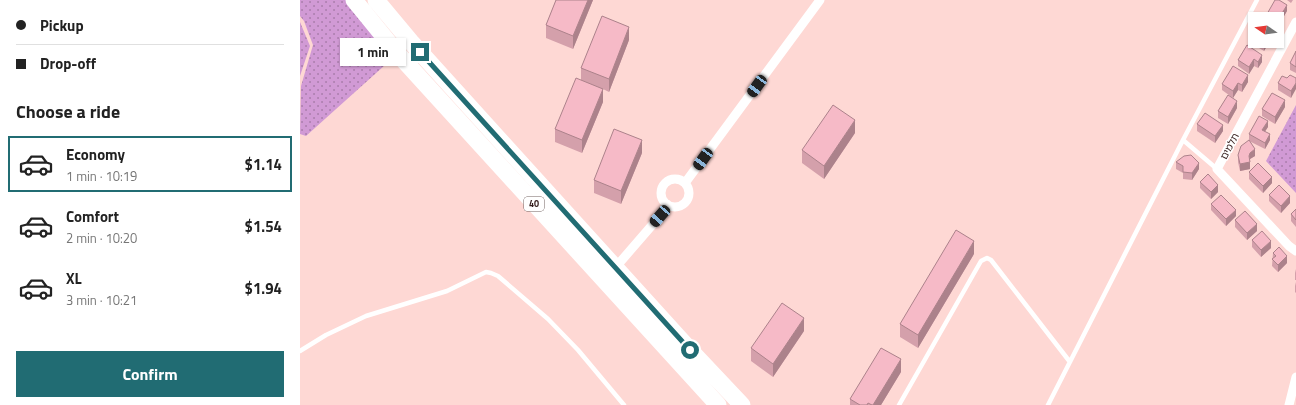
<!DOCTYPE html>
<meta charset="utf-8">
<style>
:root{--surface:#fff;--page:#f2f2f2;--text:#222;--muted:#767676;--line:#e0e0e0;--accent:#216c73}
body{margin:0;font-family:"Titillium Web","Noto Sans Hebrew",sans-serif;background:var(--page);color:var(--text);height:100vh;display:flex;flex-direction:column;font-size:15px;white-space:nowrap}
*{box-sizing:border-box;margin:0}
p{font-size:13px;color:var(--muted)}
.icon{flex:none;width:22px;height:22px;fill:none;stroke:currentColor;stroke-width:2;stroke-linecap:round;stroke-linejoin:round}
.map{position:relative;flex:1;overflow:hidden}
.side{display:flex;flex-direction:column;background:var(--surface);width:300px}
.side>*{flex:none}
.hud{display:grid;align-content:center;height:88px;padding:0 16px;background:var(--surface)}
.needle{width:26px;rotate:283deg}
.buttons{position:absolute;left:948px;top:12px;display:grid;gap:8px}
.buttons a{display:grid;place-items:center;width:36px;height:36px;border-radius:0px;background:var(--surface);box-shadow:0 1px 3px #0004;font-size:20px}
.end{position:absolute;width:18px;height:18px;margin:-9px;border:5px solid #216c73;background:#fff;box-shadow:0 0 0 2px #fff}
.from{border-radius:50%}
.bubble{position:absolute;height:28px;border-radius:0px;background:var(--surface);box-shadow:0 1px 3px #0004;font-size:13px;font-weight:700;line-height:28px;text-align:center}
.car{position:absolute;width:12px;height:24px;margin:-12px -6px;border-radius:5px;box-shadow:0 0 3px 1px #0007;background:linear-gradient(#222 24%,#8ab4d8 0 40%,#222 0 76%,#8ab4d8 0 86%,#222 0)}
.hud b{display:flex;align-items:center;gap:14px;height:38px;font-size:15px}
.hud b+b{border-top:1px solid var(--line)}
.hud i{width:10px;height:10px;background:var(--text)}
ul{padding:0;list-style:none}
li{display:flex;align-items:center;gap:12px;height:56px;margin:0 8px 6px;padding:0 8px;border:2px solid transparent;border-radius:0px}
li div{flex:1}
li b{display:block;font-size:15px}
li em{font-style:normal;font-weight:700}
li.active{border-color:var(--accent)}
li>.icon{width:36px;height:36px;stroke-width:1.5}
h2{padding:0 16px;font-size:18px;line-height:48px}
.cta{display:flex;gap:8px;margin-top:auto;padding:8px 16px}
.cta a{flex:1;height:46px;border-radius:0px;background:var(--accent);color:#fff;font-size:16px;font-weight:700;line-height:46px;text-align:center}
main{display:flex;flex:1;min-height:0}
.map>svg:first-child{display:block}
.grass{fill:url(#grass-dots)}
.lines{fill:none;stroke-linecap:round;stroke-linejoin:round}
.lane{stroke:#fff;stroke-width:4.5}
.street{stroke:#fff;stroke-width:9}
.highway{stroke:#fff;stroke-width:17}
.wall{fill:#d4a0ab}
.shaded-wall{fill:#ac828b}
.building{fill:#f6bac7;stroke:#ac828b}
.route{stroke:#216c73;stroke-width:5}
.labels{text-anchor:middle;stroke-width:3;stroke-linejoin:round;paint-order:stroke}
.shield{fill:#fff;stroke:#70605f;stroke-width:1}
.shield-label{font-size:9px;font-weight:bold;fill:#331c1b}
.street-label{font-size:10px;fill:#331c1b;stroke:#fff}
</style>
<main>
<section class="side">
<div class="hud">
<b><i class="from"></i>Pickup</b>
<b><i></i>Drop-off</b>
</div>
<h2>Choose a ride</h2>
<ul>
<li class="active"><svg class="icon" aria-label="car" viewBox="0 0 24 24"><path d="M5 17H2v-5l4-1 3-4h7l3 4 3 1v5h-3M9 17h6M6 11h13"/><circle cx="7" cy="17" r="2"/><circle cx="17" cy="17" r="2"/></svg><div><b>Economy</b><p>1 min · 10:19</p></div><em>$1.14</em></li>
<li><svg class="icon" aria-label="car" viewBox="0 0 24 24"><path d="M5 17H2v-5l4-1 3-4h7l3 4 3 1v5h-3M9 17h6M6 11h13"/><circle cx="7" cy="17" r="2"/><circle cx="17" cy="17" r="2"/></svg><div><b>Comfort</b><p>2 min · 10:20</p></div><em>$1.54</em></li>
<li><svg class="icon" aria-label="car" viewBox="0 0 24 24"><path d="M5 17H2v-5l4-1 3-4h7l3 4 3 1v5h-3M9 17h6M6 11h13"/><circle cx="7" cy="17" r="2"/><circle cx="17" cy="17" r="2"/></svg><div><b>XL</b><p>3 min · 10:21</p></div><em>$1.94</em></li>
</ul>
<div class="cta"><a>Confirm</a></div>
</section>
<div class="map">
<svg width="996" height="405" viewBox="0 0 996 405">
<defs>
<pattern id="grass-dots" width="8" height="8" patternUnits="userSpaceOnUse"><rect width="8" height="8" fill="#d19ad5"/><path d="M2 2h.1M6 6h.1" fill="none" stroke="#aa7dac" stroke-width="1.8" stroke-linecap="round"/></pattern>
</defs>
<rect width="100%" height="100%" fill="#fed8d4"/>
<path class="grass" d="M0 0H48L94 57 6 136 0 134 1 86 13 45 4 21 0 16Z
M0 22 10 46 0 76Z
M996 105V193L966 161Z"/>
<g class="lines">
<path class="lane" d="M883 140 917 169
M0 351 26 335 66 316 147 291 186 272 191 273 198 276 248 319 278 350 324 405
M599 405 681 261 687 258 691 260 770 362
M748 405 883 140 957 0"/>
<path class="street" d="M996 22 917 169 989 246 996 251
M361 193a14 14 0 1 1 28 0a14 14 0 1 1-28 0Z
M385 183 520 0
M315 268 360 216 367 204
M989 405 996 377"/>
<path class="highway" d="M54 0 98 54 418 405
M76 0 111 42 390 350 442 405"/>
</g>
<path class="wall" d="M256 0H293L273 49 246 38V25Z
M987 0H993L991 3Z
M987 11 978 26H977V19H967V14Z
M955 36V41H970L964 51 954 45V39Z
M329 40 309 92 303 89V102L282 153 255 142V129L281 80V68Z
M947 45 962 62 958 68 954 66 949 74 938 66V60Z
M996 51V73L990 70V63Z
M987 78H996L991 98 978 90V83Z
M948 82 942 92 938 90 933 98 922 90V84Z
M985 107 975 124 962 116V109Z
M937 108 928 124 918 118V111Z
M897 124 923 131 915 143 897 131Z
M968 127 965 131 970 140 965 149 949 141 955 156 950 159V169L940 171 938 162V155L949 140V134Z
M555 133 524 179 502 163V150Z
M342 153 321 204 294 193V180Z
M876 162 899 169 892 180 883 179V173L876 169Z
M949 172 972 183 963 193 949 179Z
M900 182 918 192 911 199 900 188Z
M969 195 990 203 981 213 969 201Z
M911 204 936 216 926 226 911 210Z
M996 209V227L991 221V214Z
M935 220 957 231 947 240 935 227Z
M952 240 971 248 961 257 952 247Z
M973 253 987 263 978 272 972 266Z
M674 254 618 348 600 337V324Z
M996 269V280H995V273Z
M996 282V293L995 292V286Z
M504 331 473 377 451 361V348Z
M601 372 581 405H550V399Z"/>
<path class="shaded-wall" d="M288 0H293L273 49V36Z
M987 5V11L978 26V20Z
M329 27V40L309 92V79Z
M966 41H970L964 51V44Z
M962 55V62L958 68V62Z
M954 59V66L949 74V67Z
M948 75V82L942 92V85Z
M938 83V90L933 98V91Z
M996 83V89L991 98V91Z
M303 89V102L282 153V140Z
M985 100V107L975 124V117Z
M937 101V108L928 124V117Z
M555 120V133L524 179V166Z
M968 121V127L962 136V130Z
M923 125V131L915 143V136Z
M970 134V140L965 149V143Z
M342 140V153L321 204V191Z
M955 149V156L950 159 949 156 950 153Z
M950 162V169L940 171V164Z
M899 163V169L892 180V173Z
M972 177V183L963 193V186Z
M918 185V192L911 199V192Z
M990 196V203L981 213V206Z
M936 210V216L926 226V219Z
M957 224V231L947 240V233Z
M674 241V254L618 348V335Z
M971 241V248L961 257V250Z
M987 256V263L978 272V265Z
M504 318V331L473 377V364Z
M601 359V372L581 405H573Z"/>
<path class="building" d="M256 0H288L273 36 246 25Z
M975 0H979L987 5 978 20 967 14Z
M302 16 329 27 309 79 281 68Z
M958 41H966L964 44Z
M947 45 962 55 958 62 954 59 949 67 938 60Z
M996 51V67L990 63Z
M933 66 948 75 942 85 938 83 933 91 922 84Z
M990 75 996 78V83L991 91 978 83 982 76 987 78Z
M276 78 303 89 282 140 255 129Z
M972 93 985 100 975 117 962 109Z
M928 95 937 101 928 117 918 111Z
M533 105 555 120 524 166 502 150Z
M905 113 923 125 915 136 897 124Z
M959 116 968 121 962 130 970 134 965 143 949 134Z
M314 129 342 140 321 191 294 180Z
M949 140 955 149 950 153 949 156 950 162 940 164 938 155 941 146Z
M891 155 899 163 892 173 883 172V166L876 162 884 156Z
M958 163 972 177 963 186 949 172Z
M908 174 918 185 911 192 900 182Z
M979 185 990 196 981 206 969 195Z
M921 195 936 210 926 219 911 204Z
M996 209V220L991 214Z
M945 211 957 224 947 233 935 220Z
M656 230 674 241 618 335 600 324Z
M962 231 971 241 961 250 952 240Z
M979 247 987 256 978 265 972 259 976 256 973 253Z
M482 303 504 318 473 364 451 348Z
M581 348 601 359 573 405H572L568 403 567 405H560L550 399Z"/>
<g class="lines">
<path class="route" d="M120 52 390 350"/>
</g>
<g class="labels">
<rect class="shield" x="224" y="197" width="20" height="14" rx="3"/>
<g class="shield-label">
<text x="234" y="207">40</text>
</g>
<g class="street-label">
<text transform="translate(929 146) rotate(-62)" y="4">תלמים</text>
</g>
</g>
</svg>
<div class="buttons">
<a><svg class="needle" viewBox="-14 -14 28 28"><path d="M0-13l5 13h-10z" fill="#e53935"/><path d="M0 13l5-13h-10z" fill="#767676"/></svg></a>
</div>
<i class="end from" style="left:390px;top:350px"></i>
<i class="end" style="left:120px;top:52px"></i>
<div class="bubble" style="left:40px;top:38px;width:66px">1 min</div>
<i class="car" style="left:457px;top:86px;rotate:216deg"></i>
<i class="car" style="left:403px;top:159px;rotate:216deg"></i>
<i class="car" style="left:360px;top:216px;rotate:221deg"></i>
</div>
</main>
